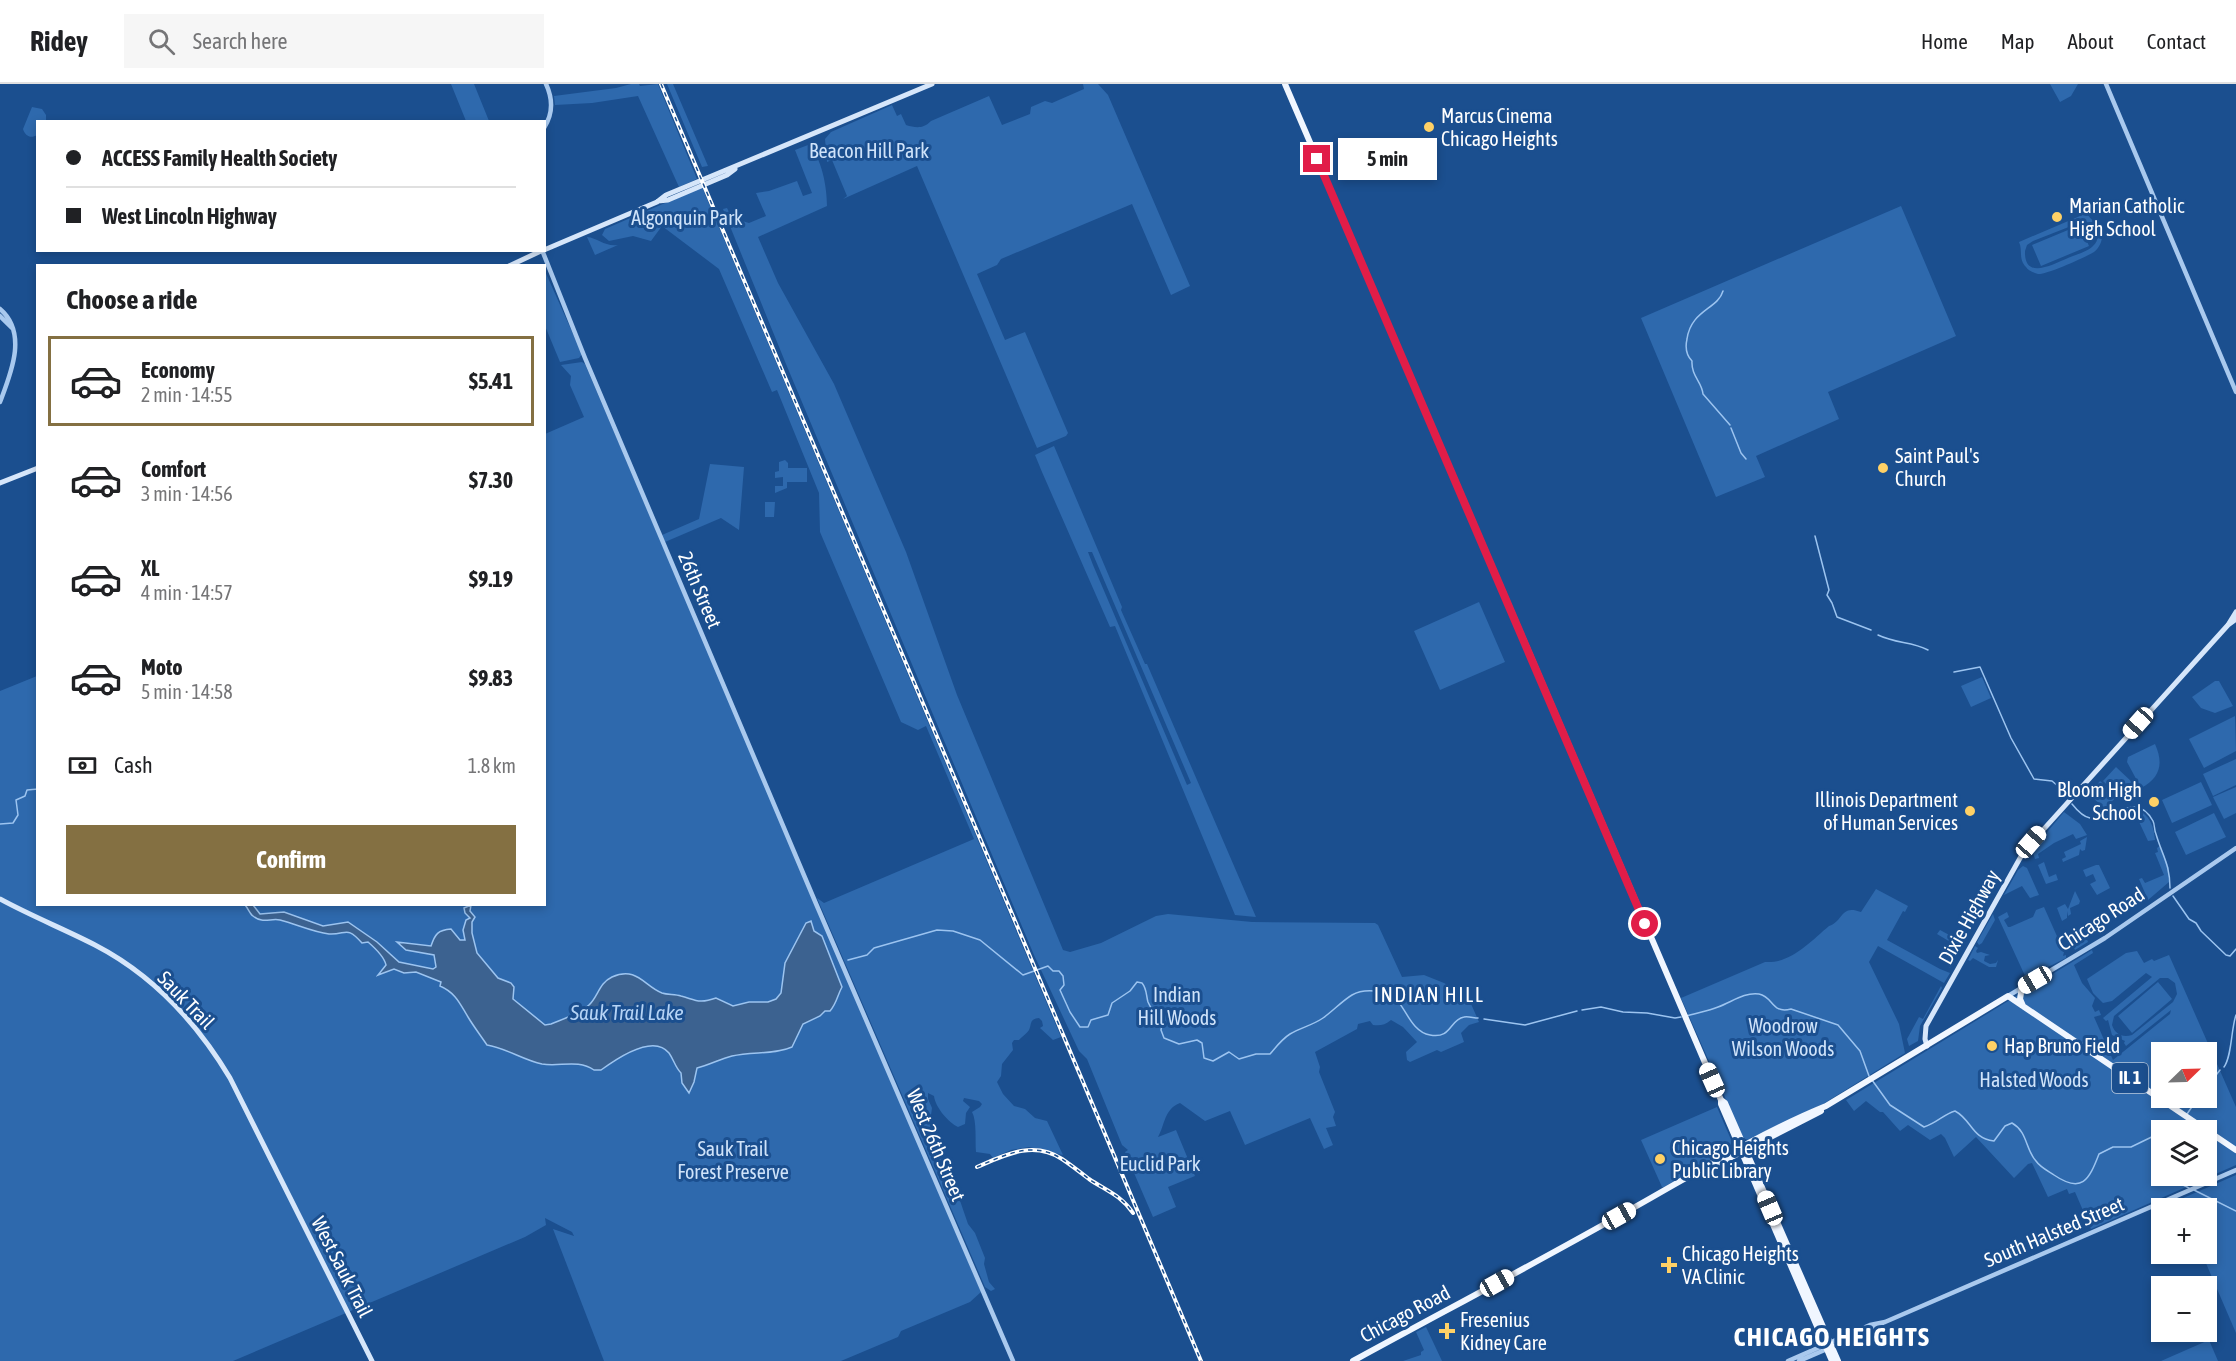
<!DOCTYPE html>
<meta charset="utf-8">
<style>
:root{--surface:#fff;--page:#f6f6f6;--text:#202124;--muted:#757577;--line:#e0e0e0;--accent:#847042}
body{margin:0;font-family:"Asap Condensed",sans-serif;background:var(--page);color:var(--text);height:100vh;display:flex;flex-direction:column;font-size:22px;white-space:nowrap}
*{box-sizing:border-box;margin:0}
p{font-size:20px;color:var(--muted)}
.icon{flex:none;width:33px;height:33px;fill:none;stroke:currentColor;stroke-width:2;stroke-linecap:round;stroke-linejoin:round}
.map{position:relative;flex:1;overflow:hidden}
.panel{position:absolute;left:36px;top:180px;width:510px;height:642px;display:flex;flex-direction:column;background:var(--surface);border-radius:0px;box-shadow:0 3px 9px #0003}
.panel>*{flex:none}
.guide{position:absolute;left:36px;top:36px;width:510px;height:132px;border-radius:0px;box-shadow:0 3px 9px #0003;display:grid;align-content:center;height:132px;padding:0 30px;background:var(--surface)}
.needle{width:39px;rotate:67deg}
.controls{position:absolute;left:2151px;top:958px;display:grid;gap:12px}
.controls a{display:grid;place-items:center;width:66px;height:66px;border-radius:0px;background:var(--surface);box-shadow:0 3px 9px #0003;font-size:30px}
.end{position:absolute;width:27px;height:27px;margin:-14px;border:8px solid #e11d48;background:#fff;box-shadow:0 0 0 3px #fff}
.from{border-radius:50%}
.bubble{position:absolute;height:42px;border-radius:0px;background:var(--surface);box-shadow:0 3px 9px #0003;font-size:20px;font-weight:700;line-height:42px;text-align:center}
.car{position:absolute;width:18px;height:36px;margin:-18px -9px;border-radius:8px;box-shadow:0 0 4px 2px #0007;background:linear-gradient(#fff 24%,#345 0 40%,#fff 0 76%,#345 0 86%,#fff 0)}
.guide b{display:flex;align-items:center;gap:21px;height:57px;font-size:22px}
.guide b+b{border-top:2px solid var(--line)}
.guide i{width:15px;height:15px;background:var(--text)}
ul{padding:0;list-style:none}
li{display:flex;align-items:center;gap:18px;height:90px;margin:0 12px 9px;padding:0 18px;border:3px solid transparent;border-radius:0px}
li div{flex:1}
li b{display:block;font-size:22px}
li em{font-style:normal;font-weight:700}
li.selected{border-color:var(--accent)}
li>.icon{width:54px;height:54px;stroke-width:1.5}
h2{padding:0 30px;font-size:27px;line-height:72px}
.pay{display:flex;align-items:center;gap:15px;height:66px;padding:0 30px;font-size:22px}
.pay p{margin-inline-start:auto}
.cta{display:flex;gap:12px;margin-top:auto;padding:12px 30px}
.cta a{flex:1;height:69px;border-radius:0px;background:var(--accent);color:#fff;font-size:24px;font-weight:700;line-height:69px;text-align:center}
header{display:flex;align-items:center;gap:36px;box-sizing:border-box;height:84px;padding:0 30px;background:var(--surface);border-bottom:2px solid var(--line)}
header strong{font-size:28px}
nav{display:flex;gap:33px;margin-inline-start:auto;font-size:21px}
.search{width:420px;height:54px;background:var(--page);display:flex;align-items:center;gap:15px;box-sizing:border-box;padding:0 21px;border-radius:0px;color:var(--muted);font-size:22px}
.map>svg:first-child{display:block}
.green{fill:#2e69ad;fill-rule:evenodd}
.water{fill:#3c6290;stroke:#9cc4f0;stroke-width:1.5}
.lines{fill:none;stroke-linecap:round;stroke-linejoin:round}
.stream{stroke:#9cc4f0;stroke-width:1.5}
.tertiary{stroke:#a9c9ee;stroke-width:4.5}
.secondary{stroke:#d6e6fa;stroke-width:5}
.primary{stroke:#f0f6ff;stroke-width:6}
.rail-casing{stroke:#fff;stroke-width:4}
.rail{stroke:#1b4f8f;stroke-width:1.5;stroke-dasharray:4.5;stroke-linecap:butt}
.route{stroke:#e11d48;stroke-width:8}
.poi-dot{fill:#ffd166;stroke:#1b4f8f;stroke-width:2}
.labels{text-anchor:middle;stroke-width:6;stroke-linejoin:round;paint-order:stroke}
.shield{fill:#1b4f8f;stroke:#bbcadd;stroke-width:1.5}
.shield-label{font-size:18px;font-weight:bold;fill:#fff}
.poi-label{font-size:20px;fill:#fff;stroke:#1b4f8f;text-anchor:start}
.park-label{font-size:20px;fill:#cfe3fa;stroke:#1b4f8f}
.street-label{font-size:20px;fill:#fff;stroke:#1b4f8f}
.neighbourhood-label{font-size:21px;letter-spacing:1.5px;fill:#fff;stroke:#1b4f8f}
.water-label{font-size:21px;font-style:italic;fill:#b5d3f5;stroke:#1b4f8f}
.district-label{font-size:26px;font-weight:bold;letter-spacing:1.5px;fill:#fff;stroke:#1b4f8f}
</style>
<header>
<strong>Ridey</strong>
<div class="search"><svg class="icon" aria-label="search" viewBox="0 0 24 24"><circle cx="10" cy="10" r="6"/><path d="M15 15l6 6"/></svg>Search here</div>
<nav><a>Home</a><a>Map</a><a>About</a><a>Contact</a></nav>
</header>
<div class="map">
<svg width="2236" height="1277" viewBox="0 0 2236 1277">
<rect width="100%" height="100%" fill="#1b4f8f"/>
<path class="green" d="M451 0H474L489 37H466Z
M631 0H639L640 2 658 0 697 95 679 103 638 12 592 19 555 21 554 12 616 4Z
M667 0H673L708 82 702 83Z
M1083 0H1098L1108 11 1190 202 1171 211 1132 120 1001 175 997 181 977 190 1005 256 1025 248 1068 349 1066 352 1037 364 917 82 843 115 847 112 832 76 827 78 825 55 831 48 892 21 897 32 901 30 906 41C916 44 923 45 931 37L989 12 1002 41 1030 30 1031 23 1045 17 1052 19 1084 5Z
M2050 0H2078L2071 12 2060 18Z
M32 23 42 25 46 31V37L38 38 37 51C31 55 25 52 23 45Z
M808 61C822 73 827 104 827 122L758 153 778 199 834 300 906 468 957 611 1063 866 1070 868 1101 859 1156 832 1168 830 1252 838 1375 839 1378 841 1402 893 1424 891 1444 899 1468 913 1479 938 1469 941 1461 949 1464 958 1441 968 1437 966 1410 978 1407 976 1406 968 1417 958 1403 943 1391 936C1385 941 1380 942 1373 941L1370 937 1358 940 1357 945 1315 968 1320 983 1319 988 1335 1028 1333 1033 1336 1042 1326 1044 1333 1061 1324 1065 1310 1034 1245 1061 1230 1027 1205 1037 1180 1019C1164 1025 1165 1041 1158 1053L1176 1046 1195 1092 1168 1103 1176 1123 1153 1133 1125 1068 1128 1066 1122 1061 1087 975 1079 967 1034 871 786 280 723 125 727 124 732 134 749 139 766 132 756 109 769 107 797 97 803 112 812 109 795 66Z
M702 103 1061 953 1053 956 1040 944 1043 942 1042 937 1039 934C1029 935 1032 940 1029 946 1027 949 1022 953 1019 956H1014L1012 959 1013 966 1002 980 1001 992 997 998 1003 1010 1014 1022 1025 1025 1035 1034 1047 1037 1063 1071 1029 1063 1011 1066 993 1074 990 1070 976 1068C975 1057 977 1037 972 1028L980 1023 982 1020 979 1017 964 1014 963 1017 970 1023 966 1029 965 1040 958 1043C949 1039 935 1023 934 1012L928 1009V1015L932 1024 930 1038 942 1076 940 1080 941 1088 956 1105 968 1140 975 1149 985 1174 984 1180 989 1198 995 1205 991 1207 985 1203 817 814 824 819 974 755 926 642 918 646 901 638 820 448 819 409 777 306 772 308 719 185 662 142 651 157 633 152 609 157 602 151 605 145Z
M1901 122 1956 252 1828 308 1839 335 1756 372 1765 393 1716 413 1641 234Z
M2087 129C2091 138 2102 140 2102 152 2102 158 2099 164 2094 168 2086 173 2046 191 2038 190 2033 189 2028 186 2026 183 2018 175 2023 166 2019 158ZM2084 137C2095 141 2103 153 2093 162 2087 168 2075 171 2068 174 2053 180 2024 197 2025 167L2027 161 2033 157Z
M2080 141 2089 162 2041 182 2032 161Z
M587 153C598 154 605 163 618 161L595 171Z
M544 185 582 270 579 274 560 278 545 242Z
M582 278 585 280 981 1208 970 1218 901 1247 898 1253 841 1277H604L553 1145 574 1152 572 1148 545 1134 546 1141 525 1153 233 1277H0V607L37 592 38 820H544L545 350 584 333 570 301 571 292 561 281ZM431 862 487 961 466 931 463 921 449 906Z
M1054 362 1122 523 1121 526 1145 580H1147L1256 833 1235 831 1115 542 1110 543 1042 388 1035 371ZM1092 468 1191 699 1187 701 1093 481 1088 468Z
M785 376 788 379V384H807V398H787V404L775 409V402H783V393L775 394V388L779 387V378Z
M710 380 744 383 739 446 721 434 665 458 662 451 699 435Z
M765 418H775L774 433H765Z
M1479 518 1505 578 1440 606 1414 547Z
M1982 593 1991 614 1971 623 1961 602Z
M2215 597H2219L2233 622 2215 629 2201 624 2192 613Z
M2235 632 2236 667 2204 684 2189 655Z
M2155 660C2164 680 2160 694 2141 704L2127 678 2128 673Z
M2236 675V701L2213 712 2203 690Z
M2116 683 2133 699 2120 713 2103 697Z
M2100 697 2117 712 2105 725 2089 710Z
M2201 698 2212 721 2172 739 2162 716Z
M2236 703V729L2224 735 2213 713Z
M2131 725C2148 727 2154 740 2155 756L2148 757 2134 727 2119 734V731Z
M2064 728 2080 740 2087 751 2076 755 2073 750 2054 759 2038 770 2039 774 2035 775 2032 766Z
M2214 729 2226 753 2186 771 2175 748Z
M2087 753 2085 766 2082 767 2080 765 2079 771 2063 778 2062 775 2066 773 2064 768 2081 760 2080 757Z
M2160 762 2169 784V798L2148 816 2139 795 2142 794 2145 799 2164 791 2155 769 2158 768 2157 764Z
M2044 778 2049 793 2056 790 2058 796 2046 800 2038 781Z
M2096 781H2099L2110 804 2097 811 2090 800 2096 797 2093 790 2086 793 2083 786Z
M2023 782 2027 784 2039 811 2030 814 2022 802 2004 811 2018 786Z
M1876 805 1908 822 1905 828 1903 827 1887 856 1940 885 1950 889 1944 899 1878 862 1869 878 1899 940 1905 969 1823 1020 1748 1056 1743 1054 1681 914 1765 878C1791 880 1811 857 1829 842 1844 837 1840 820 1861 828Z
M2075 807 2080 817 2079 820 2070 824 2071 830 2068 832 2067 827V834L2062 837 2057 824 2065 820 2068 825Z
M2044 823 2064 868 2063 872 2066 871V874L2026 894 1998 833 2007 828 2009 833 2004 836 2008 843H2010L2033 833 2036 826Z
M1993 830 1995 836 1982 859 1979 861 1977 858Z
M1940 846 1964 859 1950 884 1944 876 1952 859 1937 850Z
M2074 849 2082 854 2086 853 2088 858 2075 866 2069 852Z
M1975 862 1978 864 1976 867 1977 869 1981 868 1990 871 1985 872 1984 877 1990 880 1996 879 1998 876 1996 883H1989L1973 874 1970 877 1968 876Z
M2092 866 2093 869 2074 881 2082 899 2095 914 2092 922 2095 928 2099 926 2101 931 2094 933 2113 976 2170 930 2171 926 2126 962 2124 959 2125 957 2112 951 2108 936 2106 937 2103 934 2152 893 2146 889 2112 917 2103 919 2093 909 2087 895 2126 869 2137 867 2144 879 2152 875 2154 877 2169 871 2236 1023V1081L2091 1145 2075 1108 2069 1110 2067 1105 2048 1113 2032 1079 2028 1080 2014 1094 1976 1053 1954 1073 1945 1054 1941 1050 1930 1056 1908 1041 1900 1047 1883 1028H1880L1866 1017 1854 1027 1846 1016ZM2160 894H2168L2175 899 2177 910 2173 918 2132 951C2122 954 2115 950 2112 941L2114 932ZM2162 969H2206V1014H2162ZM2162 1047H2206V1092H2162Z
M2158 898 2172 915 2132 949 2118 932Z
M1941 902 1942 904 1920 942 1918 957 1909 962 1907 955 1919 933 1923 935Z
M1717 1023 1732 1058V1063L1664 1103H1662L1641 1056Z
M2236 1091V1249L2202 1170H2206V1125H2182L2180 1119 2181 1115Z
M1426 1243 1442 1277H1403L1421 1271V1268L1424 1266 1416 1248Z
M2209 1256 2218 1277H2160H2161Z"/>
<path class="water" d="M245 821H253L260 830 284 828 323 842 348 838 377 858 399 878 433 885 436 883 434 871 406 866 397 858 431 862C435 850 438 846 451 845L460 856H465L463 846 466 836 470 834 465 829 464 824 471 821 470 827 475 833 472 838V849L477 869 498 894 511 899 514 903 513 915 545 941 551 940C563 935 579 930 589 921 598 913 599 899 612 893 637 882 644 902 662 909 668 911 675 910 681 912 696 916 699 920 716 914L733 922 749 918H768L776 915 781 909 785 879 806 839 811 837 814 847 822 852 842 903C837 912 837 919 830 927H825L820 932 803 940 792 963C774 971 752 967 732 972 720 975 709 981 697 984L694 998 689 1009 682 999 681 989C675 983 674 976 669 969 653 949 616 975 601 986H594C578 975 560 983 542 980 523 976 506 964 487 961 481 952 474 943 468 933 460 920 456 909 440 902L441 898 416 888 404 889 394 885 378 891 386 881C384 872 375 864 368 858L362 859C346 841 347 851 329 850 313 848 296 840 280 836 271 834 262 840 253 832 250 830 248 824 245 821Z"/>
<g class="lines">
<path class="stream" d="M1723 207C1718 225 1691 226 1687 255 1685 264 1686 271 1692 277 1691 292 1702 298 1703 310L1730 341
M1731 344 1741 369 1746 375
M1815 452 1829 506 1827 511 1832 519 1837 533 1871 546
M1878 551C1897 560 1911 557 1928 566
M1954 588 1980 583 2011 654 2034 695 2052 697 2066 709
M2072 720C2076 725 2084 733 2090 734 2112 739 2136 705 2153 737 2155 741 2154 746 2156 750 2162 771 2170 780 2170 804
M0 740 13 739 18 731 16 716 25 712 27 706 38 705
M2173 812 2189 835 2196 839 2201 847 2226 871 2230 872 2236 865
M848 876 867 871 874 864 937 846 953 847 980 856 1023 891 1048 882 1053 887H1059L1063 892 1064 901 1060 906 1070 928 1080 943H1088L1091 936 1108 931 1112 919 1130 907 1137 898 1142 899C1147 905 1146 911 1148 918 1152 927 1157 933 1162 941L1161 946 1164 954 1179 960 1197 956 1202 959 1204 974 1213 977 1229 968 1239 975 1256 970H1270C1276 963 1282 955 1290 950 1300 944 1313 941 1323 934 1333 927 1342 917 1352 911 1364 904 1386 906 1396 915 1406 925 1412 948 1430 951 1452 955 1449 936 1464 933 1468 932 1474 934 1478 934
M1582 926 1601 923 1623 928 1647 929 1675 934 1681 933
M1686 932C1696 929 1709 927 1718 923 1732 918 1744 908 1759 910 1774 913 1771 930 1791 925L1838 941 1860 967 1869 992
M1484 935 1525 941 1577 927
M2224 983C2232 972 2231 945 2236 931
M1872 996 1890 1021 1924 1043C1937 1039 1944 1030 1955 1027 1972 1036 1971 1054 1994 1057L2005 1042 2012 1039C2028 1048 2025 1065 2036 1077 2040 1083 2048 1087 2054 1091 2082 1110 2089 1096 2099 1070L2113 1063H2131L2162 1048
M2206 1004 2220 986
M2187 1030 2198 1014
M2173 1047 2179 1039
M2174 1092 2179 1099 2189 1104
M2194 1106 2236 1127"/>
<path class="tertiary" d="M2106 0 2236 308
M544 44C553 30 553 15 546 0
M542 166 585 274 817 822 1013 1277
M0 225C28 249 11 289 0 318
M0 232 12 244
M2008 912 2105 854 2236 764
M1788 1277 1870 1241 1885 1238 2236 1086
M1799 1277 1871 1246 1882 1240"/>
<path class="secondary" d="M658 117 668 116 727 91 735 85
M544 166 657 118 666 111 932 0
M509 182 543 166
M0 399 38 384
M2228 541 2236 535
M0 815C31 832 64 845 95 861 153 891 197 939 230 994L372 1277
M1927 962 1925 955 1926 942 2024 767 2228 541 2236 528"/>
<path class="primary" d="M1285 0 1721 1016V1020L1832 1277
M2022 903 2020 915 2023 922
M1721 1016 1725 1019 1838 1277
M1700 1089 1821 1027
M1353 1277C1441 1229 1530 1182 1617 1133 1686 1095 1753 1052 1826 1022L2008 912 2236 1066"/>
<g class="rail-casing">
<path id="rail" d="M661 0 1201 1277
M977 1083C1005 1071 1033 1056 1062 1075 1071 1081 1080 1088 1089 1095 1105 1106 1121 1111 1133 1129"/>
</g>
<use href="#rail" class="rail"/>
</g>
<g class="lines">
<path class="route" d="M1317 75 1645 840"/>
</g>
<g class="poi-dot">
<circle cx="1429" cy="43" r="6"/>
<circle cx="2057" cy="133" r="6"/>
<circle cx="1883" cy="384" r="6"/>
<circle cx="2154" cy="718" r="6"/>
<circle cx="1970" cy="727" r="6"/>
<circle cx="1992" cy="962" r="6"/>
<circle cx="1660" cy="1075" r="6"/>
<path d="M1666 1172h6v6h6v6h-6v6h-6v-6h-6v-6h6z"/>
<path d="M1444 1238h6v6h6v6h-6v6h-6v-6h-6v-6h6z"/>
</g>
<g class="labels">
<rect class="shield" x="2112" y="979" width="36" height="30" rx="4.5"/>
<g class="shield-label">
<text x="2130" y="1000">IL 1</text>
</g>
<g class="poi-label">
<text x="1441" y="39">Marcus Cinema<tspan x="1441" dy="23">Chicago Heights</tspan></text>
<text x="2069" y="129">Marian Catholic<tspan x="2069" dy="23">High School</tspan></text>
<text x="1895" y="379">Saint Paul's<tspan x="1895" dy="23">Church</tspan></text>
<text x="2142" y="713" text-anchor="end">Bloom High<tspan x="2142" dy="23">School</tspan></text>
<text x="1958" y="723" text-anchor="end">Illinois Department<tspan x="1958" dy="23">of Human Services</tspan></text>
<text x="2004" y="969">Hap Bruno Field</text>
<text x="1672" y="1071">Chicago Heights<tspan x="1672" dy="23">Public Library</tspan></text>
<text x="1682" y="1177">Chicago Heights<tspan x="1682" dy="23">VA Clinic</tspan></text>
<text x="1460" y="1243">Fresenius<tspan x="1460" dy="23">Kidney Care</tspan></text>
</g>
<g class="park-label">
<text x="869" y="74">Beacon Hill Park</text>
<text x="687" y="141">Algonquin Park</text>
<text x="1177" y="918">Indian<tspan x="1177" dy="23">Hill Woods</tspan></text>
<text x="1783" y="949">Woodrow<tspan x="1783" dy="23">Wilson Woods</tspan></text>
<text x="2034" y="1003">Halsted Woods</text>
<text x="733" y="1072">Sauk Trail<tspan x="733" dy="23">Forest Preserve</tspan></text>
<text x="1160" y="1087">Euclid Park</text>
</g>
<g class="street-label">
<text transform="translate(700 506) rotate(67)" y="7">26th Street</text>
<text transform="translate(1969 833) rotate(-61)" y="7">Dixie Highway</text>
<text transform="translate(2101 835) rotate(-33)" y="7">Chicago Road</text>
<text transform="translate(186 916) rotate(46)" y="7">Sauk Trail</text>
<text transform="translate(936 1061) rotate(67)" y="7">West 26th Street</text>
<text transform="translate(2054 1148) rotate(-23)" y="7">South Halsted Street</text>
<text transform="translate(342 1183) rotate(63)" y="7">West Sauk Trail</text>
<text transform="translate(1405 1230) rotate(-28)" y="7">Chicago Road</text>
</g>
<g class="neighbourhood-label">
<text x="1429" y="918">INDIAN HILL</text>
</g>
<g class="water-label">
<text x="627" y="936">Sauk Trail Lake</text>
</g>
<g class="district-label">
<text x="1832" y="1262">CHICAGO HEIGHTS</text>
</g>
</g>
</svg>
<div class="controls">
<a><svg class="needle" viewBox="-14 -14 28 28"><path d="M0-13l5 13h-10z" fill="#e53935"/><path d="M0 13l5-13h-10z" fill="#757577"/></svg></a>
<a><svg class="icon" aria-label="layers" viewBox="0 0 24 24"><path d="M12 4l9 5-9 5-9-5zM3 14l9 5 9-5"/></svg></a>
<a>+</a>
<a>−</a>
</div>
<i class="end from" style="left:1645px;top:840px"></i>
<i class="end" style="left:1317px;top:75px"></i>
<div class="bubble" style="left:1338px;top:54px;width:99px">5 min</div>
<i class="car" style="left:2138px;top:639px;rotate:222deg"></i>
<i class="car" style="left:2031px;top:758px;rotate:41deg"></i>
<i class="car" style="left:2035px;top:896px;rotate:240deg"></i>
<i class="car" style="left:1712px;top:996px;rotate:336deg"></i>
<i class="car" style="left:1770px;top:1124px;rotate:337deg"></i>
<i class="car" style="left:1619px;top:1132px;rotate:61deg"></i>
<i class="car" style="left:1497px;top:1199px;rotate:61deg"></i>
<div class="guide">
<b><i class="from"></i>ACCESS Family Health Society</b>
<b><i></i>West Lincoln Highway</b>
</div>
<section class="panel">
<h2>Choose a ride</h2>
<ul>
<li class="selected"><svg class="icon" aria-label="car" viewBox="0 0 24 24"><path d="M5 17H2v-5l4-1 3-4h7l3 4 3 1v5h-3M9 17h6M6 11h13"/><circle cx="7" cy="17" r="2"/><circle cx="17" cy="17" r="2"/></svg><div><b>Economy</b><p>2 min · 14:55</p></div><em>$5.41</em></li>
<li><svg class="icon" aria-label="car" viewBox="0 0 24 24"><path d="M5 17H2v-5l4-1 3-4h7l3 4 3 1v5h-3M9 17h6M6 11h13"/><circle cx="7" cy="17" r="2"/><circle cx="17" cy="17" r="2"/></svg><div><b>Comfort</b><p>3 min · 14:56</p></div><em>$7.30</em></li>
<li><svg class="icon" aria-label="car" viewBox="0 0 24 24"><path d="M5 17H2v-5l4-1 3-4h7l3 4 3 1v5h-3M9 17h6M6 11h13"/><circle cx="7" cy="17" r="2"/><circle cx="17" cy="17" r="2"/></svg><div><b>XL</b><p>4 min · 14:57</p></div><em>$9.19</em></li>
<li><svg class="icon" aria-label="car" viewBox="0 0 24 24"><path d="M5 17H2v-5l4-1 3-4h7l3 4 3 1v5h-3M9 17h6M6 11h13"/><circle cx="7" cy="17" r="2"/><circle cx="17" cy="17" r="2"/></svg><div><b>Moto</b><p>5 min · 14:58</p></div><em>$9.83</em></li>
</ul>
<div class="pay"><svg class="icon" aria-label="cash" viewBox="0 0 24 24"><path d="M3 7h18v10H3z"/><circle cx="12" cy="12" r="2"/></svg>Cash<p>1.8 km</p></div>
<div class="cta"><a>Confirm</a></div>
</section>
</div>
